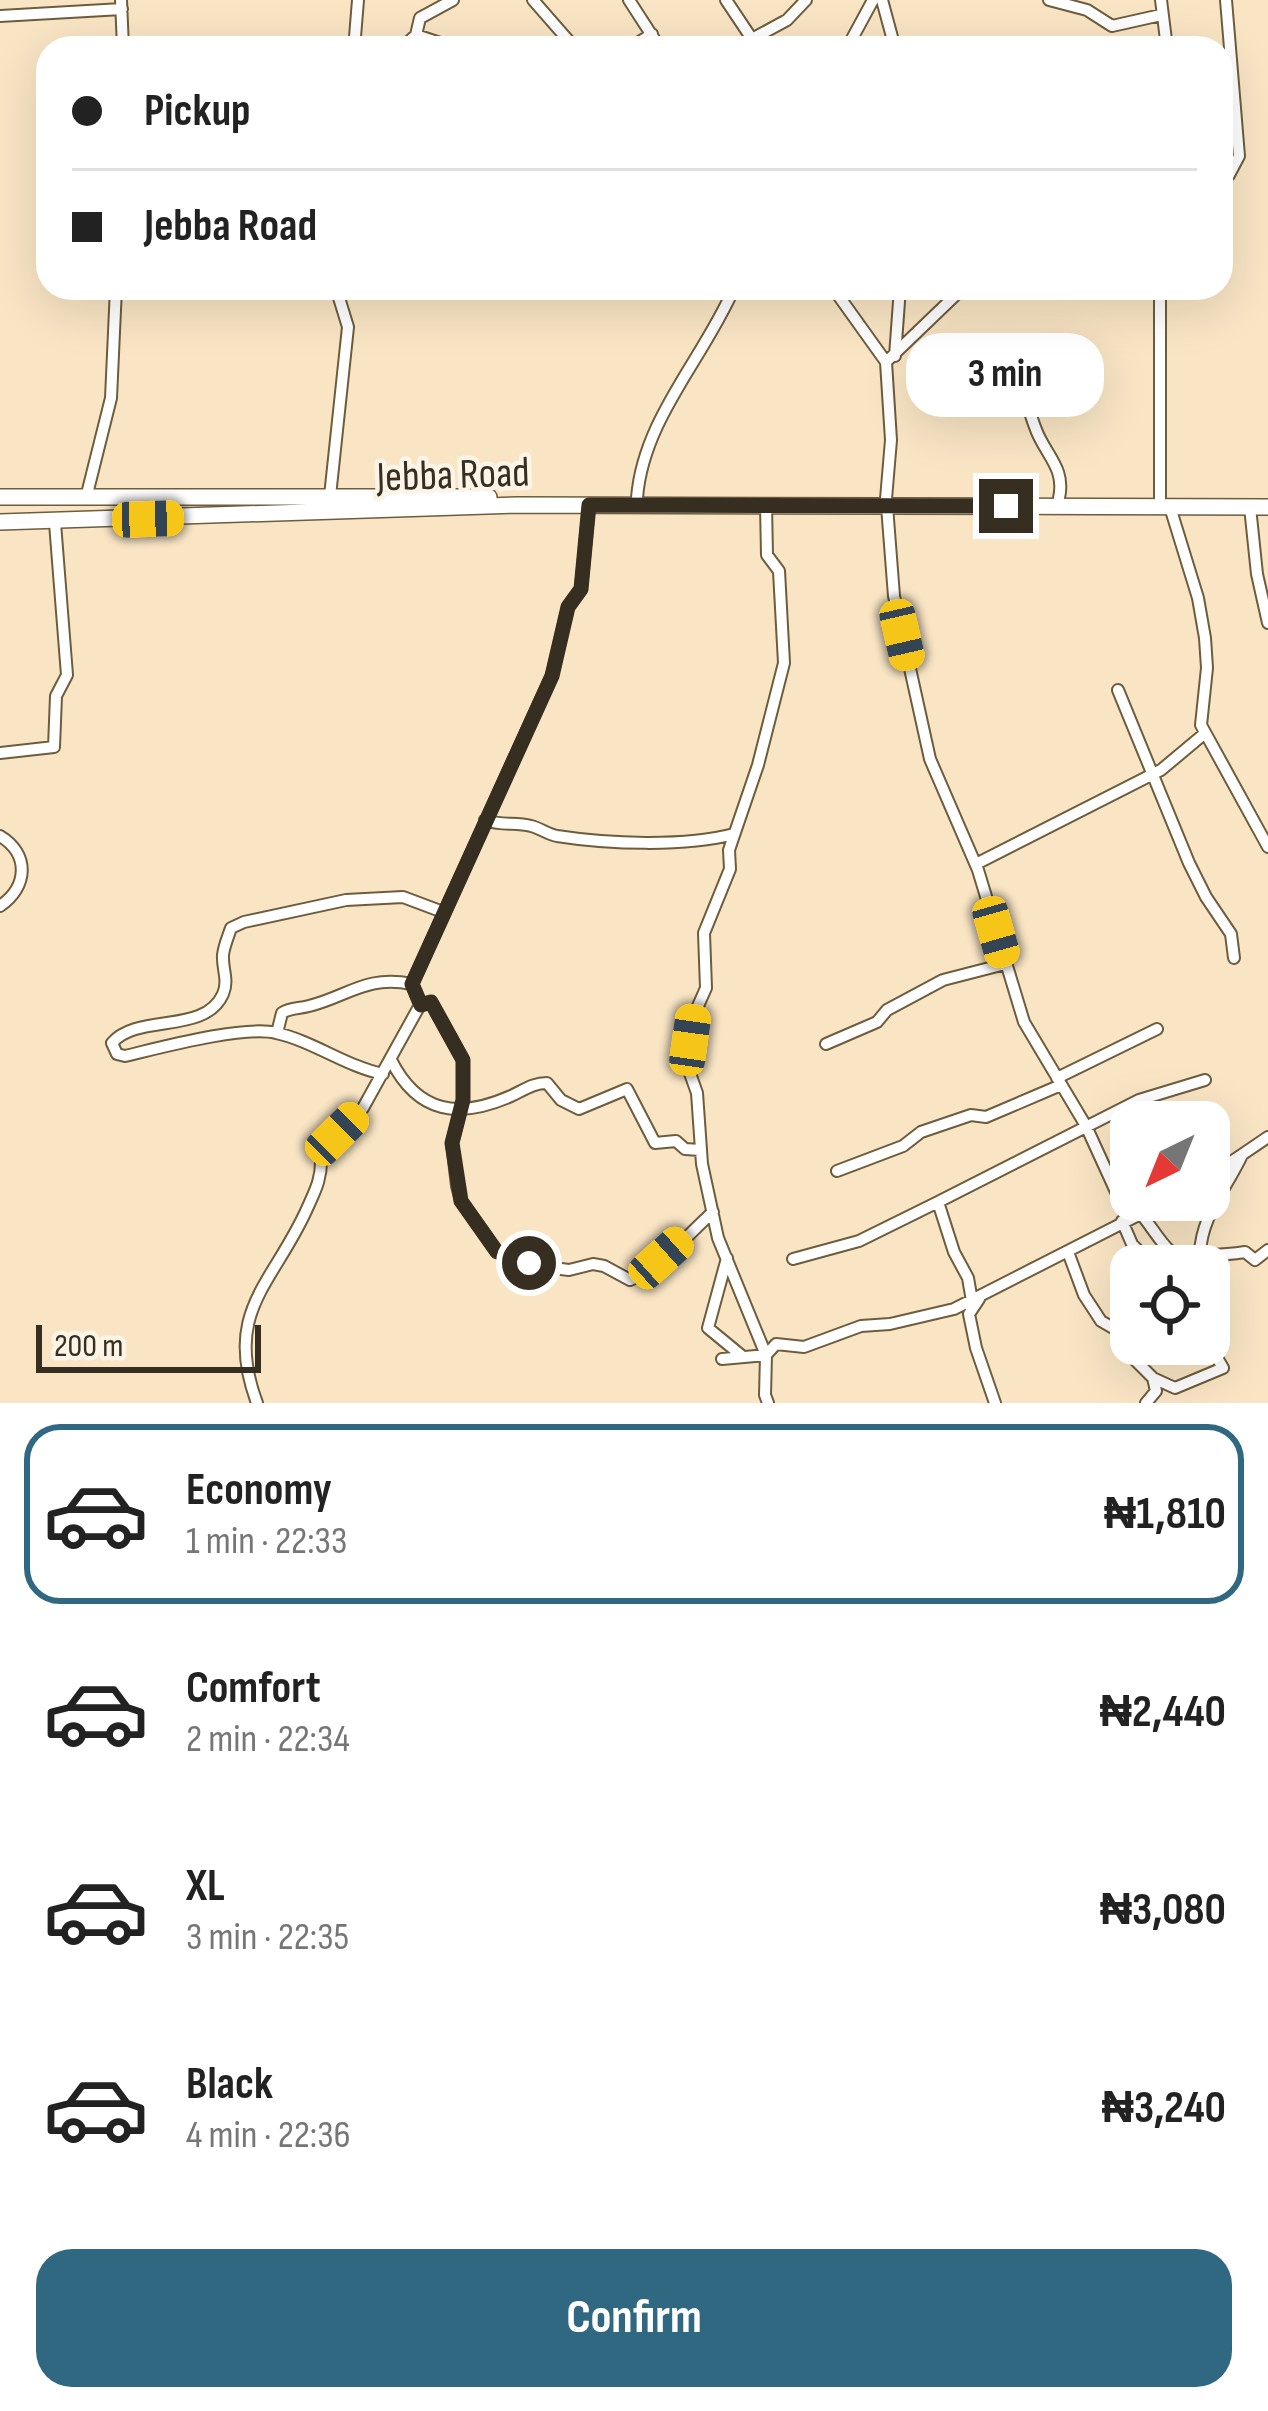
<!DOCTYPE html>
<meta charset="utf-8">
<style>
:root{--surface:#fff;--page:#f6f6f6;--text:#222;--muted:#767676;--line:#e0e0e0;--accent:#306882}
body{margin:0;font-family:"Sofia Sans Condensed",sans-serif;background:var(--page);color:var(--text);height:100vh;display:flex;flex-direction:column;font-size:45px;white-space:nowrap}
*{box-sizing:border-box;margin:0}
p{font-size:39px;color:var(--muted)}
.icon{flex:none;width:66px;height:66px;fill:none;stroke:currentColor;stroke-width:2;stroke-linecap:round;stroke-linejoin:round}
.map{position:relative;height:1403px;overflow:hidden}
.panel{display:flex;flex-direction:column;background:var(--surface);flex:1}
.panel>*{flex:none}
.banner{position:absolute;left:36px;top:36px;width:1197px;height:264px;border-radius:36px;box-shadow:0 12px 48px #0002;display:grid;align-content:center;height:264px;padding:0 36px;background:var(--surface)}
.needle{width:78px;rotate:223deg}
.buttons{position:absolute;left:1110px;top:1101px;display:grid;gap:24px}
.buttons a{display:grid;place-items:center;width:120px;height:120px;border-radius:24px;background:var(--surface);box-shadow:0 12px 48px #0002;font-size:60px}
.scale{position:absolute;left:36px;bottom:30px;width:225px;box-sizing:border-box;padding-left:12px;border:6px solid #362e21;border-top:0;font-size:33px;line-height:42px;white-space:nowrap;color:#362e21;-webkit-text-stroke:9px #fcf4e7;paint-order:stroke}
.end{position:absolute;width:54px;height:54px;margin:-27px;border:15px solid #362e21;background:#fff;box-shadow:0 0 0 6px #fff}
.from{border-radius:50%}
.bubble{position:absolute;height:84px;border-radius:36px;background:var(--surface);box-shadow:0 12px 48px #0002;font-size:39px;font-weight:700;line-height:84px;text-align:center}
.car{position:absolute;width:36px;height:72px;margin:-36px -18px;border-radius:15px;box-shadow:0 0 9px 3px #0007;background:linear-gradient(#f5c518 24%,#345 0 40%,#f5c518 0 76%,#345 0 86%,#f5c518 0)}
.banner b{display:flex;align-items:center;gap:42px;height:114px;font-size:45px}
.banner b+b{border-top:3px solid var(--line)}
.banner i{width:30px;height:30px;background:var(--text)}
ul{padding:21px 0 0;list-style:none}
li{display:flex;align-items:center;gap:36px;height:180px;margin:0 24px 18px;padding:0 12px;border:6px solid transparent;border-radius:36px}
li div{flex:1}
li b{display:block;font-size:45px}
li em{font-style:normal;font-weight:700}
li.active{border-color:var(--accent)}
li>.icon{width:108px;height:108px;stroke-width:1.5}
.action{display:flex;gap:24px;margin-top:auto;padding:24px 36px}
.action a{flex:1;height:138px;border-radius:36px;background:var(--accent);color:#fff;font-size:48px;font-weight:700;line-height:138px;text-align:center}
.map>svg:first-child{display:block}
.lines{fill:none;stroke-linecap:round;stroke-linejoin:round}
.minor-casing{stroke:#6d5c3e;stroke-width:14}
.highway-casing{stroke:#6d5c3e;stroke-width:18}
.minor{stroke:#fff;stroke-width:10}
.highway{stroke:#fff;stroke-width:15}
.route{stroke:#362e21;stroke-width:15}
.labels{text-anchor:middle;stroke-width:9;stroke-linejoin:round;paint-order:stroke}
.street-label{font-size:42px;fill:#362e21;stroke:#fcf4e7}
</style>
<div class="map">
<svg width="1268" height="1403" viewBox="0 0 1268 1403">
<rect width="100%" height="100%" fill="#f9e5c4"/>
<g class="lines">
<g class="minor-casing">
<path id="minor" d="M121 0 123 48
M358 0 355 37 361 48
M533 0 575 48
M629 0 660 48
M726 0 752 39 787 20 806 0
M882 0 895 48
M1049 0 1087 10 1112 26 1161 15
M1161 0 1167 48
M0 16 122 9
M416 35 420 18 453 0
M402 48 416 35 455 48
M630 48 652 34
M847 48 873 0
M1221 175H1229L1239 156 1226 0
M833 288 886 362 891 440 886 499
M895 356 900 288
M886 362 963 288
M1016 372C1025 391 1028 409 1035 427 1044 454 1066 467 1059 498
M330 496 348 327 336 288
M86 498 111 398 116 288
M637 498C643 419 704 358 734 288
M1160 499V288
M766 505 767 555 779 571 784 663 758 765 729 850 730 869 704 933 706 988 694 1015 687 1065 697 1093 702 1164 718 1238 766 1355 765 1395 768 1403
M887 506 894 596 930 759 978 870 1024 1022 1086 1126 1128 1218
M1170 507 1198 598 1205 638 1207 668 1201 725 1268 847
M1250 507 1257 574 1268 623
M1118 690 1189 863 1206 897 1231 934 1234 958
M0 753 54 747 56 696 67 675 55 523
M485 820C501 826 516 822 531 826 540 828 547 834 557 836 608 844 685 847 734 834
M0 836C30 854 28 887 0 906
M976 864 1161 770 1204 734
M420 1005 431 1002 463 1060V1100L452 1143 457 1186 461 1201 497 1252 519 1254 529 1263 545 1267 569 1270 593 1264 604 1266 630 1280C662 1267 686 1236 713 1212
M277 1033 282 1013C291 1007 298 1009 309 1006 349 996 365 975 412 984
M826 1044 877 1022 887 1010 943 980 1005 964
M391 1060C418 1114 459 1119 511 1096 524 1090 533 1083 547 1083L561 1100 579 1109 627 1089 655 1143 676 1141 685 1149 700 1150
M383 1074C345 1066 313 1041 276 1033 244 1025 159 1048 125 1056L117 1054 112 1043C137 1013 205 1035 223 994 229 980 222 969 223 955 224 946 228 937 231 928L244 922 346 900 403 897 443 912
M1057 1078 1157 1029
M837 1171 903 1146 921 1132 971 1115 986 1117 1061 1085
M1209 1177 1268 1137
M1140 1213C1150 1224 1159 1241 1170 1251 1179 1259 1232 1254 1245 1252L1255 1260 1268 1250
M1122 1221 1132 1244 1153 1266
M1068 1252 1084 1295 1101 1321 1120 1332 1135 1360 1153 1378 1156 1391 1146 1403
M1200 1254C1201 1217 1226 1189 1242 1155
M727 1258 708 1328 742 1356
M793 1259 859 1241 938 1202
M979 1299 969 1314 976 1348 995 1403
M972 1301 968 1278 954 1252 938 1202 1139 1100 1205 1080
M722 1359 766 1355 776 1344 804 1347 861 1326 890 1324 954 1309 1168 1200
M1153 1378 1175 1388 1223 1368 1209 1344
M257 1403C223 1312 272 1285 306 1211 315 1191 322 1179 321 1157L363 1108 420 1005 412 984 552 675 568 607 581 589 589 505"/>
</g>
<g class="highway-casing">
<path id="highway" d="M0 497H489
M0 522 517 505 1268 507"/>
</g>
<use href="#minor" class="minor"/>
<use href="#highway" class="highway"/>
</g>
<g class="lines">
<path class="route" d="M529 1263 519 1254 497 1252 461 1201 452 1143 463 1100V1060L431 1002 421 1005 412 984 552 676 568 607 581 589 589 505 1006 506"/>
</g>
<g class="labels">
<g class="street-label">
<text transform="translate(453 473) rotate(-2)" y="15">Jebba Road</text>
</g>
</g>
</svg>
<div class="buttons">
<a><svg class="needle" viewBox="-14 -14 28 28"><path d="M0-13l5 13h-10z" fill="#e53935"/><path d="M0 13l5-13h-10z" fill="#767676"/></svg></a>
<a><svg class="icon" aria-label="locate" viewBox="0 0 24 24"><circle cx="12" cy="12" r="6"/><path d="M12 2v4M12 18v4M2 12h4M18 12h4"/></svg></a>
</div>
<div class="scale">200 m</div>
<i class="end from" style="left:529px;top:1263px"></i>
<i class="end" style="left:1006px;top:506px"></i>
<div class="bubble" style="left:906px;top:333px;width:198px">3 min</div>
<i class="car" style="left:148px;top:519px;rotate:88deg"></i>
<i class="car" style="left:902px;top:635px;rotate:167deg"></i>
<i class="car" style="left:996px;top:932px;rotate:164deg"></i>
<i class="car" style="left:690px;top:1040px;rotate:8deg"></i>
<i class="car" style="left:337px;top:1134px;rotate:45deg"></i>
<i class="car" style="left:661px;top:1258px;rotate:48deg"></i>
<div class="banner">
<b><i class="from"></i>Pickup</b>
<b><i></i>Jebba Road</b>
</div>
</div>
<section class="panel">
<ul>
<li class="active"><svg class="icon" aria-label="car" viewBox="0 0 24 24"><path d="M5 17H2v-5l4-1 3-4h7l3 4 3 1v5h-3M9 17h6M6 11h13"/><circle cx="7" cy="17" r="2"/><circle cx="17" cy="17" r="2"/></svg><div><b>Economy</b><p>1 min · 22:33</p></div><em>₦1,810</em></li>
<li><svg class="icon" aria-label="car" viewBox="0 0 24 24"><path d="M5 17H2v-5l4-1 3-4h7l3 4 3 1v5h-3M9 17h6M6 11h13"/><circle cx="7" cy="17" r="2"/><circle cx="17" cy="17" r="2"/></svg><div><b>Comfort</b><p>2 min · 22:34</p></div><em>₦2,440</em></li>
<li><svg class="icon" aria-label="car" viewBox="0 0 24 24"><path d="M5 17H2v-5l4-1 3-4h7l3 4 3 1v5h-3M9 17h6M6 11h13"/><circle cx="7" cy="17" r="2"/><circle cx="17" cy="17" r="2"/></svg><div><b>XL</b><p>3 min · 22:35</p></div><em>₦3,080</em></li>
<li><svg class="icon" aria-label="car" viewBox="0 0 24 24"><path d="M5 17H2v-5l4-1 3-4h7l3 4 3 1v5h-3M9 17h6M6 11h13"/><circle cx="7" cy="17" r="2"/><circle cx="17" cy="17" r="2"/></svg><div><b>Black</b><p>4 min · 22:36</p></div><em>₦3,240</em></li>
</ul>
<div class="action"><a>Confirm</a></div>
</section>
